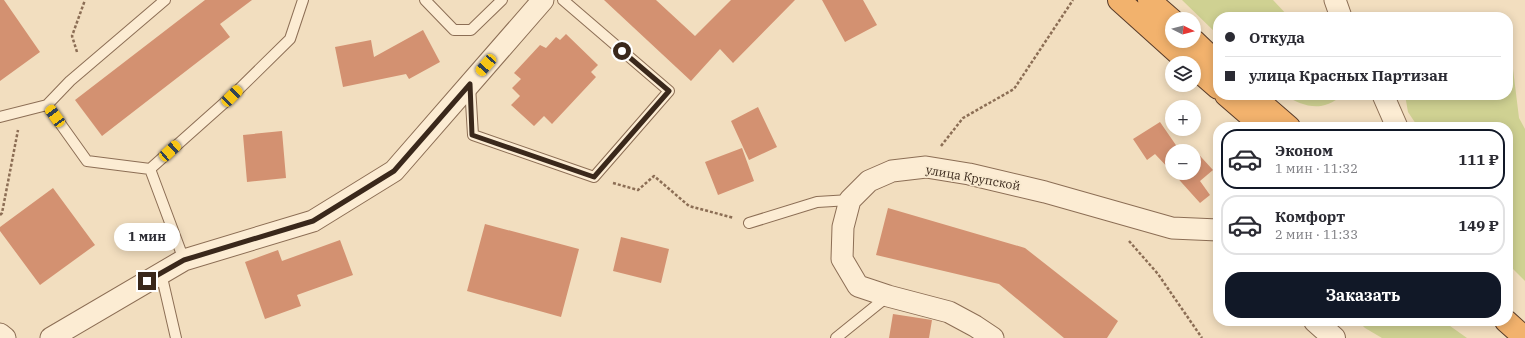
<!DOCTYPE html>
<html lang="ru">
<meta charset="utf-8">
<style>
:root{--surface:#fff;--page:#f2f2f3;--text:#2b2b33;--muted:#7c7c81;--line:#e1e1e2;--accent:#111827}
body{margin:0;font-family:"IBM Plex Serif",serif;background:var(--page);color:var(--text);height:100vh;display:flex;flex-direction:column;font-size:15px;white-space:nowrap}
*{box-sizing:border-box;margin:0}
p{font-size:13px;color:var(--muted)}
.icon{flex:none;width:22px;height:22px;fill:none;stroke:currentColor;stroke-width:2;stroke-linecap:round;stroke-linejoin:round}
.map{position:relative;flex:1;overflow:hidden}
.drawer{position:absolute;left:1213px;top:122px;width:300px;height:204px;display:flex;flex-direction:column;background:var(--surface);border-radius:16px;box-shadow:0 2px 10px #0003}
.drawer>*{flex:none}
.guide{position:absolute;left:1213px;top:12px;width:300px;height:88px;border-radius:16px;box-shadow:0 2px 10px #0003;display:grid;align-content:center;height:88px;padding:0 12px;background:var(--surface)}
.needle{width:26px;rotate:96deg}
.tools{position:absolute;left:1165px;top:12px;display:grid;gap:8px}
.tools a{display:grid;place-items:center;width:36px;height:36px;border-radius:50%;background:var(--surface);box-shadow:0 2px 10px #0003;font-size:20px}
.end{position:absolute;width:18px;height:18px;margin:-9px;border:5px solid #3a281b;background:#fff;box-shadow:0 0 0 2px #fff}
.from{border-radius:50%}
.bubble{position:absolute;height:28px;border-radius:14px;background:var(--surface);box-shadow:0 2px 10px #0003;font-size:13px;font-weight:700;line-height:28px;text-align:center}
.car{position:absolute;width:12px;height:24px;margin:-12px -6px;border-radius:5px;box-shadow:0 0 3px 1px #0007;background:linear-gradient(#f5c518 24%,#345 0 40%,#f5c518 0 76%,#345 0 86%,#f5c518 0)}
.guide b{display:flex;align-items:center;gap:14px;height:38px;font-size:15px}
.guide b+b{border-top:1px solid var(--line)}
.guide i{width:10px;height:10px;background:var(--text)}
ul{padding:7px 0 0;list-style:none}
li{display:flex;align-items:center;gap:12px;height:60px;margin:0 8px 6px;padding:0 4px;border:2px solid var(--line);border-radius:16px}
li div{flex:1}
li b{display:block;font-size:15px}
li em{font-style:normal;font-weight:700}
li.on{border-color:var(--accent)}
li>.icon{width:36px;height:36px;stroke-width:1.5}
.button{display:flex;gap:8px;margin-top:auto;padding:8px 12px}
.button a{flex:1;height:46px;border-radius:16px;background:var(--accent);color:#fff;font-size:16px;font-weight:700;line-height:46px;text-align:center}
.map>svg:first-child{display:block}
.green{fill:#cfd192}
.building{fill:#d39171}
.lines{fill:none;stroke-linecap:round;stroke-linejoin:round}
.service-casing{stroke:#8c6e55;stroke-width:12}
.minor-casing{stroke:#8c6e55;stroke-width:23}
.tertiary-casing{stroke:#8c6e55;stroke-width:24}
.trunk-casing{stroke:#593c2a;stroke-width:24}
.path{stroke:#8c6e55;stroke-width:2.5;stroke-dasharray:3 2;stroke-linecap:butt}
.service{stroke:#fcecd3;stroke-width:10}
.minor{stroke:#fcecd3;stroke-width:21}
.tertiary{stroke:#fcecd3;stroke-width:22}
.trunk{stroke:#f2b26d;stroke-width:22}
.route{stroke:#3a281b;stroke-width:5}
.labels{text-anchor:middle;stroke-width:3.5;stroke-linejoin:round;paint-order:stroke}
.street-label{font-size:12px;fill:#3a281b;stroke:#f8e9cf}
</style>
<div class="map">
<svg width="1525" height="338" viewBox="0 0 1525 338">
<rect width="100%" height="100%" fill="#f2debf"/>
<path class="green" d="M1182 0H1273L1289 17H1218V35Z
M1508 63 1513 69 1519 118 1525 129V281L1508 264V127H1418L1408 112 1405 95H1508Z
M1286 95H1340V98C1335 100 1330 104 1325 105 1313 109 1295 103 1286 95Z
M1358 321H1443L1467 338H1382L1365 328Z"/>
<path class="building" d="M0 0H4L40 52 0 81Z
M205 0H252L220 24 230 37 102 136 75 100Z
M604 0H656L695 36 731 0H795L733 63 720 49 691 81Z
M822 0H863L877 25 845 42Z
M423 30 440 62 409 79 406 74 343 87 335 47 371 40 374 57Z
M566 34 598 65 591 72 596 77 552 124 544 116 534 126 511 105 520 96 512 88 521 79 514 73 540 45 546 48 556 37 560 40Z
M758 107 777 147 749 160 731 121Z
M1160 122 1180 151H1172V172L1155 154 1147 160 1133 139Z
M282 131 286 178 247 182 243 135Z
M1191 146 1213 170 1200 181 1210 195 1200 203 1173 173H1194V151H1185Z
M742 148 754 181 718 195 705 162Z
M53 188 95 245 40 285 0 231V227Z
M888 208 1025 248 1118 321 1107 338H1064L999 284 876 255Z
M485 224 579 249 561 317 467 291Z
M621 237 669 249 661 283 613 271Z
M340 240 353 275 297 295 301 306 265 319 245 262 278 250 282 261Z
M893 314 932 320 929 338H889Z"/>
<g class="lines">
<g class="service-casing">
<path id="service" d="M425 0 454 30H471L502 0
M470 86 473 135 594 177 669 91 563 0
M47 105 87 161 150 169 184 260
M0 117 47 105 70 81 165 0
M150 169 232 96 290 39 303 0
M749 223 817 202 850 200
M161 273 176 338
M836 338 888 296"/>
</g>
<g class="minor-casing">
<path id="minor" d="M1335 0 1341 17
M1383 95 1397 127
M0 334 5 338
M51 338 184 260 313 221 394 171 543 0
M993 338 975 326 949 312 888 296 858 286 842 259 843 227 850 200 869 181 892 171 926 167 969 174 1045 192 1172 228 1218 230"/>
</g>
<g class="tertiary-casing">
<path id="tertiary" d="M1315 321 1334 338"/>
</g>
<g class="trunk-casing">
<path id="trunk" d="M1119 0 1189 63
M1149 0 1172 20
M1194 41 1218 64
M1194 67 1218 88
M1226 95 1263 127
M1252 95 1289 127
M1506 321 1525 338"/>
</g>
<path class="path" d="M77 52 72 36 85 0
M941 146 963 118 1014 89 1073 0
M613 183 638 190 654 176 689 206 734 218
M0 215 2 213 18 130
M1129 241 1158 274 1202 338"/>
<use href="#service" class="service"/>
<use href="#minor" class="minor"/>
<use href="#tertiary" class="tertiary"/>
<use href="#trunk" class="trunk"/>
</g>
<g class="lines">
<path class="route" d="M147 281 184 260 313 221 394 171 470 84 472 135 594 177 669 91 622 51"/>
</g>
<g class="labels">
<g class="street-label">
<text transform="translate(973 178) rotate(10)" y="4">улица Крупской</text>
</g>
</g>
</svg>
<div class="tools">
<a><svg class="needle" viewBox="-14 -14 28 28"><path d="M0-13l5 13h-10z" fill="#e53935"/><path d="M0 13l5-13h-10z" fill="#7c7c81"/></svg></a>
<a><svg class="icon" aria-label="layers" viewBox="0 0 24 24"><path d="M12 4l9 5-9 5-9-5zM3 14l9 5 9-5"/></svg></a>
<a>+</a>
<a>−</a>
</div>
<i class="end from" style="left:622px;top:51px"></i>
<i class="end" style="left:147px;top:281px"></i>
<div class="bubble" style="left:114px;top:223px;width:66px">1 мин</div>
<i class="car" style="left:486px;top:65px;rotate:221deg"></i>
<i class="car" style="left:232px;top:96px;rotate:45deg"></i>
<i class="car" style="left:55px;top:116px;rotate:324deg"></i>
<i class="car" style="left:170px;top:151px;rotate:48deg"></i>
<div class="guide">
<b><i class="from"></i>Откуда</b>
<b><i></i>улица Красных Партизан</b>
</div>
<section class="drawer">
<ul>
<li class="on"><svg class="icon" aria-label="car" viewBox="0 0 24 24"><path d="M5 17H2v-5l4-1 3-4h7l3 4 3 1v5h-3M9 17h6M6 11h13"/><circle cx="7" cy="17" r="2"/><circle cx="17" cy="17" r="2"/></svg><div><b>Эконом</b><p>1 мин · 11:32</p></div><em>111 ₽</em></li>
<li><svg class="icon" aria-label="car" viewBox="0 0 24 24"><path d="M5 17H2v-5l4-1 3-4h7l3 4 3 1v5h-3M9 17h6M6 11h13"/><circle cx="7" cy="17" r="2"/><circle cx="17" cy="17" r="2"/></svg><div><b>Комфорт</b><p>2 мин · 11:33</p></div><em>149 ₽</em></li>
</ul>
<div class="button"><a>Заказать</a></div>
</section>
</div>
